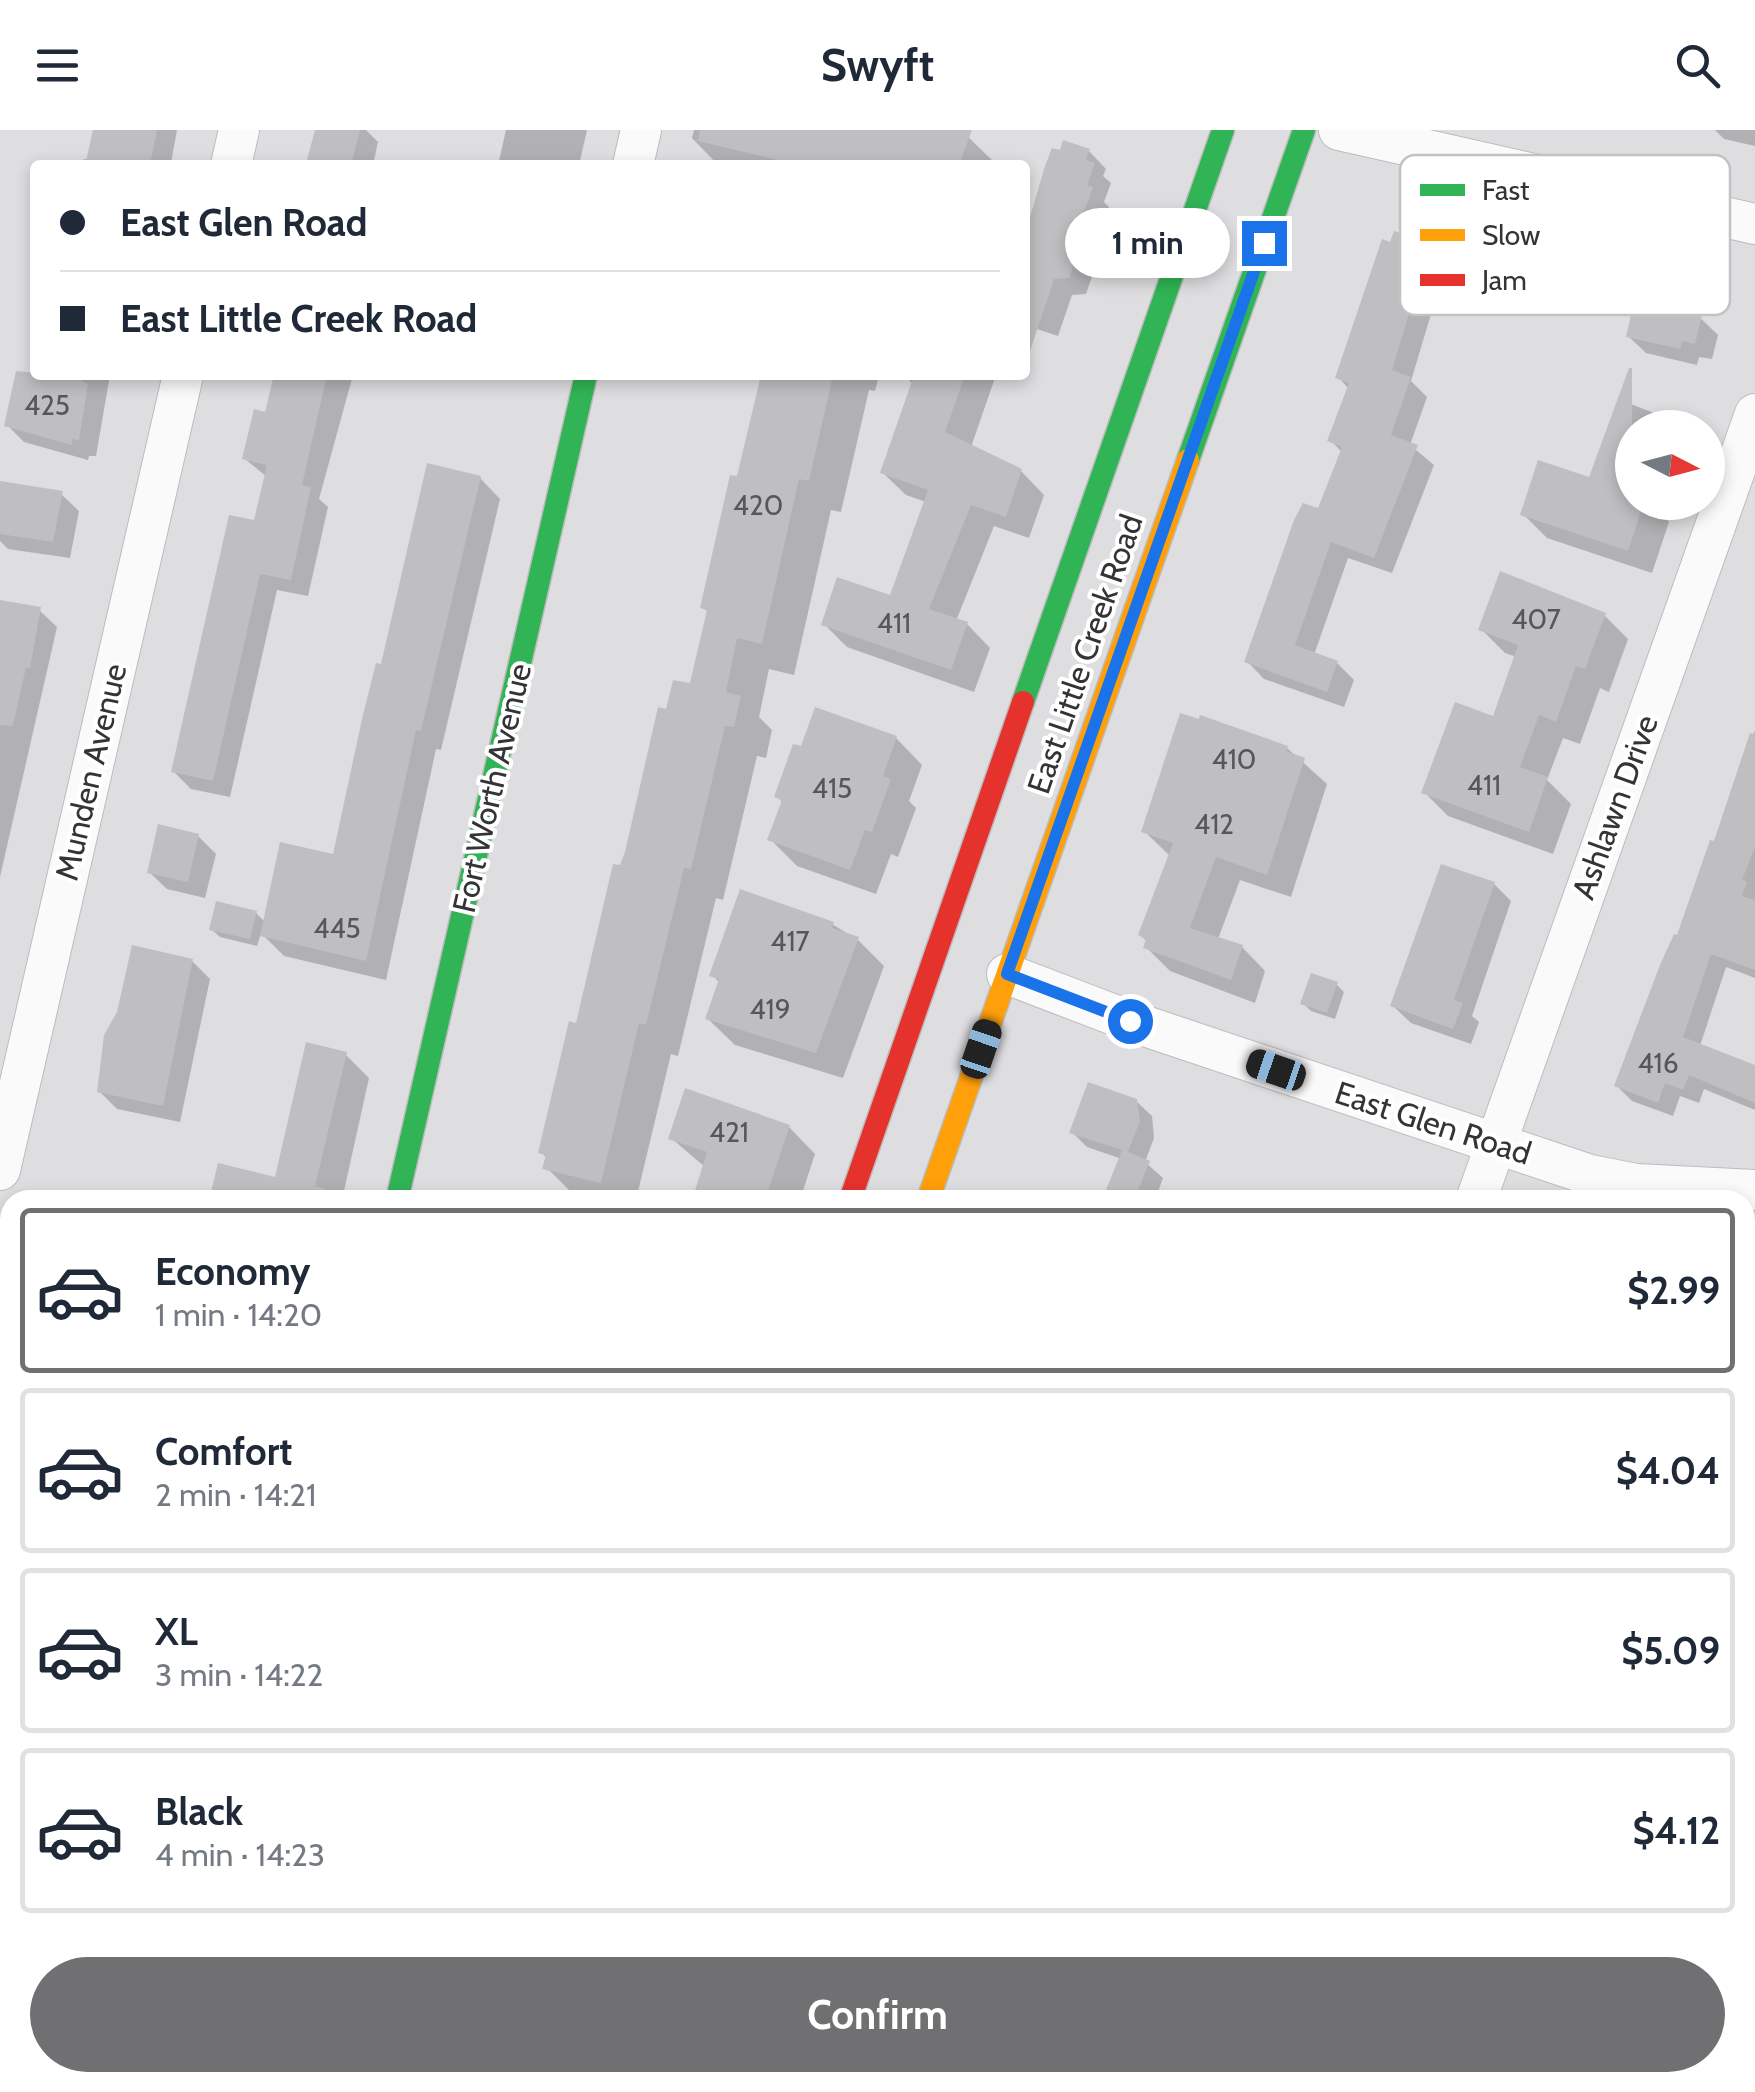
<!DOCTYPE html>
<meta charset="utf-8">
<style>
:root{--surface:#fff;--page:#f6f6f7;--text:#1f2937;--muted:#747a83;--line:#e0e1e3;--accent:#707072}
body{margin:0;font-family:Cabin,sans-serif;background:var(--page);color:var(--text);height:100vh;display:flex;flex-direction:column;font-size:38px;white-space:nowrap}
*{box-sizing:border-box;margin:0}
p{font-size:32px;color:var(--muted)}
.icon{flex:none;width:55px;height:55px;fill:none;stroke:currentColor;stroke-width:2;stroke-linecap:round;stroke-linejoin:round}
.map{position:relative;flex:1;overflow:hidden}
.details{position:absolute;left:0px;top:1060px;width:1755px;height:902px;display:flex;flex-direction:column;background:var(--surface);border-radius:30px 30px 0 0;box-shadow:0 5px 15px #0003}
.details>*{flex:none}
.banner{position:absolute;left:30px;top:30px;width:1000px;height:220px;border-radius:10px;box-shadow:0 5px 15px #0003;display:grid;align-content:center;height:220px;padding:0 30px;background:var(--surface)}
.needle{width:65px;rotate:96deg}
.tools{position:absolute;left:1615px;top:280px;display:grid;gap:20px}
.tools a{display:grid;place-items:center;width:110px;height:110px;border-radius:50%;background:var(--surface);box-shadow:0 5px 15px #0003;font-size:50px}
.end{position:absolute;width:45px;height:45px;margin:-22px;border:12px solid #1a73e8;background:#fff;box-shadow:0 0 0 5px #fff}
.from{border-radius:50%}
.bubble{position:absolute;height:70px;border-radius:35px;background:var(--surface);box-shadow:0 5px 15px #0003;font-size:32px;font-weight:700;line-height:70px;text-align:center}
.car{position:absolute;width:30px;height:60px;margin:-30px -15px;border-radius:12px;box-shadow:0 0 8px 2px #0007;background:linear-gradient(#222 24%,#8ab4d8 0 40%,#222 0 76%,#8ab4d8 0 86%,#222 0)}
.banner b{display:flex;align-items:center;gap:35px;height:95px;font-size:38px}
.banner b+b{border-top:2px solid var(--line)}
.banner i{width:25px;height:25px;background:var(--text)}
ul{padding:18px 0 0;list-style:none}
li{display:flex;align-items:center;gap:30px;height:165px;margin:0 20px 15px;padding:0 10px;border:5px solid var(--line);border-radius:10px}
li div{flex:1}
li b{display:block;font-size:38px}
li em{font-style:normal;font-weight:700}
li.selected{border-color:var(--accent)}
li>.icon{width:90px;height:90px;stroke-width:1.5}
.button{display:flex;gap:20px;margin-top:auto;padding:20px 30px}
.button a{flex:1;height:115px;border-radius:60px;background:var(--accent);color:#fff;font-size:40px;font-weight:700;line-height:115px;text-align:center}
header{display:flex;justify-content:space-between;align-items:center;height:130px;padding:0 30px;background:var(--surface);font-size:45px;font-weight:700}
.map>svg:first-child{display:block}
.shadow{fill:#0003}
.building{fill:#bfbfc2}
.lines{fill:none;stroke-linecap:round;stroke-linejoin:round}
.street-casing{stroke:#bcbcbe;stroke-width:42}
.fast-casing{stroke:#bcbcbe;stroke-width:25}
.slow-casing{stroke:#bcbcbe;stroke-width:25}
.jam-casing{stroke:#bcbcbe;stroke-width:25}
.street{stroke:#fafafa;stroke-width:40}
.fast{stroke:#30b455;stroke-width:22}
.slow{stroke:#ff9f0a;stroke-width:22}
.jam{stroke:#e5322d;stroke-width:22}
.route{stroke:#1a73e8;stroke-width:12}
.labels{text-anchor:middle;stroke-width:8;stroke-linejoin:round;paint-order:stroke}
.number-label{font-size:28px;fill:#575759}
.street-label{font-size:32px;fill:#343436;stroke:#fff}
.key{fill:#fff;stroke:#c2c2c3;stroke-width:2.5}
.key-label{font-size:28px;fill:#343436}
</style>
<header><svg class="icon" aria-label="menu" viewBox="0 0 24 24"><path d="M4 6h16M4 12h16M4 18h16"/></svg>Swyft<svg class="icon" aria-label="search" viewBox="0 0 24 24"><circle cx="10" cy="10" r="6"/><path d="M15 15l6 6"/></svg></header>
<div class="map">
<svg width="1755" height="1962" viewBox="0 0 1755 1962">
<rect width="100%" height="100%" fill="#dedee1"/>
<path class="shadow" d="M95 0H177L171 33 82 35 84 29 89 30Z
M318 0H366L378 12 373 35H314L310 29Z
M506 0H587L579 35H498Z
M694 0H961L997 35H718L692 8Z
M1715 0H1755V16L1724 9Z
M1089 21 1106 39 1103 46 1111 53 1104 72 1109 77 1088 131 1095 138 1086 164 1072 165 1058 206 1025 195V110L1062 23Z
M1419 112 1443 144 1411 251 1427 267 1410 315 1434 335 1392 443 1348 428 1314 525 1337 533 1354 550 1344 577 1264 549 1247 531 1320 381 1343 323 1330 310 1349 259 1338 247Z
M1689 177 1718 205 1712 229 1699 227 1697 235 1646 223 1628 206Z
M56 245H110L96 326H89L88 330 24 312 7 295Z
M276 245H353L319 369 328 377 308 466 277 460 230 667 191 659 174 642 256 393 267 347 245 329 267 285Z
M764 245H879L875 261 869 260 841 382 831 380 794 545 769 539 759 587 772 600 766 628 757 626 723 770 716 768 678 926 671 924 636 1070H579L548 1039V1029L541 1022 668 582 691 556 709 483 703 477Z
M904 245H996L971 317 1021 341 1044 365 1029 408 994 396 956 491 967 494 990 518 974 562 847 517 824 494 891 468 926 372 906 365 882 342 913 254Z
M1620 270 1657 284 1671 298H1632V372H1658L1656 378 1669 392 1652 443 1547 408 1523 384 1591 350Z
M480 348 500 369 441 620 436 619 386 850 284 826 261 803 257 816 220 807 211 799 256 783 266 793 335 727 383 537Z
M0 354 61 364 79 381 70 428 8 419 0 411Z
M0 480H39L57 497 0 747Z
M1604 485 1628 509 1609 562 1600 558 1580 614 1563 608 1547 650 1571 674 1553 724 1448 686 1424 662 1495 589 1517 527 1505 523 1481 499Z
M1755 600V848L1726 837 1700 916 1755 937V980L1704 959 1699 973 1680 966 1673 986 1632 971 1617 956 1679 809Z
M896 608 922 635 909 671 916 678 898 727 891 724 876 764 797 736 770 709 783 673 777 666Z
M1287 618 1327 654 1291 767 1240 750 1218 809 1242 817 1265 841 1255 873 1170 841 1146 817 1148 812 1140 805 1170 726 1144 701Z
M198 706 216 724 205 768 167 759 149 742Z
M1494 754 1511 771 1472 886 1479 892 1471 914 1411 893 1393 876Z
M832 794 858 810 884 836 843 948 735 915 708 889 720 853 712 845Z
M192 831 210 849 180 992 117 979 99 961Z
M1336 854 1344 862 1335 889 1311 881 1303 873Z
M345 924 369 948 342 1070H251L276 1050Z
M1136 971 1152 986 1154 1008 1145 1032 1163 1048 1155 1070H1133L1122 1029 1087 1017 1072 1002Z
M789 997 815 1024 800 1070H694L705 1037 671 1008Z
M1745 1409 1755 1410V1482H1745Z
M10 1443V1626L0 1617V1471Z
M0 1766 10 1773V1908L0 1929Z
M131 1952H245L241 1962H140Z
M714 1952H858L853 1962H709Z
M1001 1952H1097L1093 1962H1021Z
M1227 1952H1379L1375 1962H1223Z
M1503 1952H1583L1579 1962H1499Z"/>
<path class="building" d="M93 0H157L150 35H85Z
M315 0H360L351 35 307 30Z
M700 0H972L959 35H798L698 11Z
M1063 10 1090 19 1086 30 1095 33 1087 55 1093 57 1071 116 1079 118 1069 148 1054 149 1030 221 1025 220V104L1045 36 1052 18 1060 20Z
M1394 101 1420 109 1416 121 1427 124 1392 240 1411 247 1391 305 1418 315 1374 428 1331 412 1295 515 1338 531 1327 562 1244 532 1294 390 1303 373 1318 378 1342 317 1327 311 1349 253 1335 248 1382 109 1390 112Z
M1636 162 1690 175 1689 182 1702 185 1695 214 1682 211 1680 219 1626 207Z
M1629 238H1632V372H1644L1628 421 1520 385 1538 330 1589 347Z
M16 241 75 247 88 254 79 310 72 309V315L4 296Z
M274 245H327L302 355 311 357 291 450 260 444 213 651 171 642 229 385 254 390 267 335 242 329 254 279 265 282Z
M761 245H833L809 351 799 349 762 514 737 508 726 562 741 566 734 597 725 596 691 739 684 738 646 895 639 893 601 1053 542 1039 546 1025 538 1023 569 891 576 893 613 734 620 735 625 722 658 577 666 579 673 550 690 553 707 480 700 478 730 345 737 346Z
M914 245H965L945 302 1022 339 1006 387 971 375 929 479 968 492 951 540 821 495 837 447 890 465 928 360 880 343Z
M427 333 481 346 421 601 416 600 366 831 260 806 280 712 333 724 362 589 376 533 381 534Z
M0 351 63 361 53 412 0 404Z
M1500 441 1606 483 1585 539 1576 536 1556 592 1539 585 1520 637 1548 647 1529 702 1421 663 1455 572 1493 586 1518 515 1478 500Z
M0 470 41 477 30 538 26 537 13 596 0 595Z
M815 577 897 606 883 646 891 649 872 702 865 700 850 740 767 710 782 670 774 667 793 614 801 616Z
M1180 583 1199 589 1200 585 1288 616 1286 621 1305 628 1267 745 1216 727 1190 798 1243 815 1231 850 1143 818 1146 809 1138 805 1173 713 1141 702Z
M1750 603 1755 604V717L1742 750 1747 752 1742 766 1755 770V840L1711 824 1683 907 1755 935V973L1689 945 1683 960 1665 953 1658 973 1614 956 1660 835 1674 804 1677 805 1710 710 1714 711Z
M158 694 199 704 188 752 147 743Z
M1441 734 1495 752 1454 870 1463 873 1453 899 1390 876Z
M740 759 834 792 832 798 859 807 816 923 705 889 719 849 709 846Z
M216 771 257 781 250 809 209 800Z
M132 815 193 829 163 976 97 962 104 905 117 882Z
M1311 843 1338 852 1327 883 1300 874Z
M306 912 347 922 315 1056 325 1059 324 1070H209L218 1033 275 1047Z
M1088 952 1137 969 1140 991 1128 1022 1150 1031 1134 1070H1102L1122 1020 1069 1003Z
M685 958 790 995 765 1070H692L707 1022 668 1009Z"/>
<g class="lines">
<g class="street-casing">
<path id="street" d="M1339 0 1755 94
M231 35 239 0
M633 35 641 0
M1007 844 1130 891 1590 1045 1636 1054 1755 1060
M0 1040 183 245
M1476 1070 1755 284
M0 1199 10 1203
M1745 1557 1755 1558
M1745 1781 1755 1756
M1135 1962 1140 1952
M1665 1962 1669 1952"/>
</g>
<g class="fast-casing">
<path id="fast" d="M1188 330 1304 0
M1023 572 1223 0
M397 1070 586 245
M509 1962 513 1952"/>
</g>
<g class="slow-casing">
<path id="slow" d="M928 1070 1188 330
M590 1962 594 1952"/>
</g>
<g class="jam-casing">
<path id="jam" d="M850 1070 1023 572"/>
</g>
<use href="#street" class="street"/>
<use href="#fast" class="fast"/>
<use href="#slow" class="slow"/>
<use href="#jam" class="jam"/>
</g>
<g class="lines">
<path class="route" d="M1130 891 1007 844 1264 113"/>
</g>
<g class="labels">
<g class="number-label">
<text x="47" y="285">425</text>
<text x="758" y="385">420</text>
<text x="1536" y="499">407</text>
<text x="894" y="503">411</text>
<text x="1234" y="639">410</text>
<text x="1484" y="665">411</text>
<text x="832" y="668">415</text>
<text x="1214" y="704">412</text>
<text x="337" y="808">445</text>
<text x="790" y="821">417</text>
<text x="770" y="889">419</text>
<text x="1658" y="943">416</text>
<text x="729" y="1012">421</text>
</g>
<g class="street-label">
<text transform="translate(1085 524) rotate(-71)" y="11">East Little Creek Road</text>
<text transform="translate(91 642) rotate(-77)" y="11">Munden Avenue</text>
<text transform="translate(492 658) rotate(-77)" y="11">Fort Worth Avenue</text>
<text transform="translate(1615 677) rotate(-70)" y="11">Ashlawn Drive</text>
<text transform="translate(1433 993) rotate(18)" y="11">East Glen Road</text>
</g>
</g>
<rect x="1400" y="25" width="330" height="160" rx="15" class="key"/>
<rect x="1420" y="54" width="45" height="12" fill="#30b455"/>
<rect x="1420" y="99" width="45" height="12" fill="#ff9f0a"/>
<rect x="1420" y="144" width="45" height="12" fill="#e5322d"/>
<g class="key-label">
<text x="1482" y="70">Fast</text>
<text x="1482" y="115">Slow</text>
<text x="1482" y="160">Jam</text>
</g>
</svg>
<div class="tools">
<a><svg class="needle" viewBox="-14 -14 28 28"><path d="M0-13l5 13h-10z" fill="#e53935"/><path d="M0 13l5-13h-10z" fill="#747a83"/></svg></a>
</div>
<i class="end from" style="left:1130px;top:891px"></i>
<i class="end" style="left:1264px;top:113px"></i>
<div class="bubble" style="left:1065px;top:78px;width:165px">1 min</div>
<i class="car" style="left:981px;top:919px;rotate:19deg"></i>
<i class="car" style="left:1276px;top:940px;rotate:289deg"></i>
<div class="banner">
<b><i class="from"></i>East Glen Road</b>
<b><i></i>East Little Creek Road</b>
</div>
<section class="details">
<ul>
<li class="selected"><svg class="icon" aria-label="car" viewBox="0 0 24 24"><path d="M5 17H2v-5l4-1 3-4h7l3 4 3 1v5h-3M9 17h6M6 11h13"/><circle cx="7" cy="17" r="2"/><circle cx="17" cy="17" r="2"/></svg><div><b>Economy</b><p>1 min · 14:20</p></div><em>$2.99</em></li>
<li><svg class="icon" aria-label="car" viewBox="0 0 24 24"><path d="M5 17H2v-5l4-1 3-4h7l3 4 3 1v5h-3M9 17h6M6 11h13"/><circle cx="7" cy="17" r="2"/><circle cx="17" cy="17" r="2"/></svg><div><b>Comfort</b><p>2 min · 14:21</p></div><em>$4.04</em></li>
<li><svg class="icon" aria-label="car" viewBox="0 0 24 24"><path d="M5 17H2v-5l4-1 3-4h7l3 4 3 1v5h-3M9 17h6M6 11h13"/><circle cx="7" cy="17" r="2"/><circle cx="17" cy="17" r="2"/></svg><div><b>XL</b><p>3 min · 14:22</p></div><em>$5.09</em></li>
<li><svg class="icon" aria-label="car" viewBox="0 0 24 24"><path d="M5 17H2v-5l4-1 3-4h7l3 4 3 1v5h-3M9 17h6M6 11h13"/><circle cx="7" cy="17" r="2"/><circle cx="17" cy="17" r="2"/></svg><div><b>Black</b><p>4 min · 14:23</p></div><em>$4.12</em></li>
</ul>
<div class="button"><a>Confirm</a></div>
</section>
</div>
